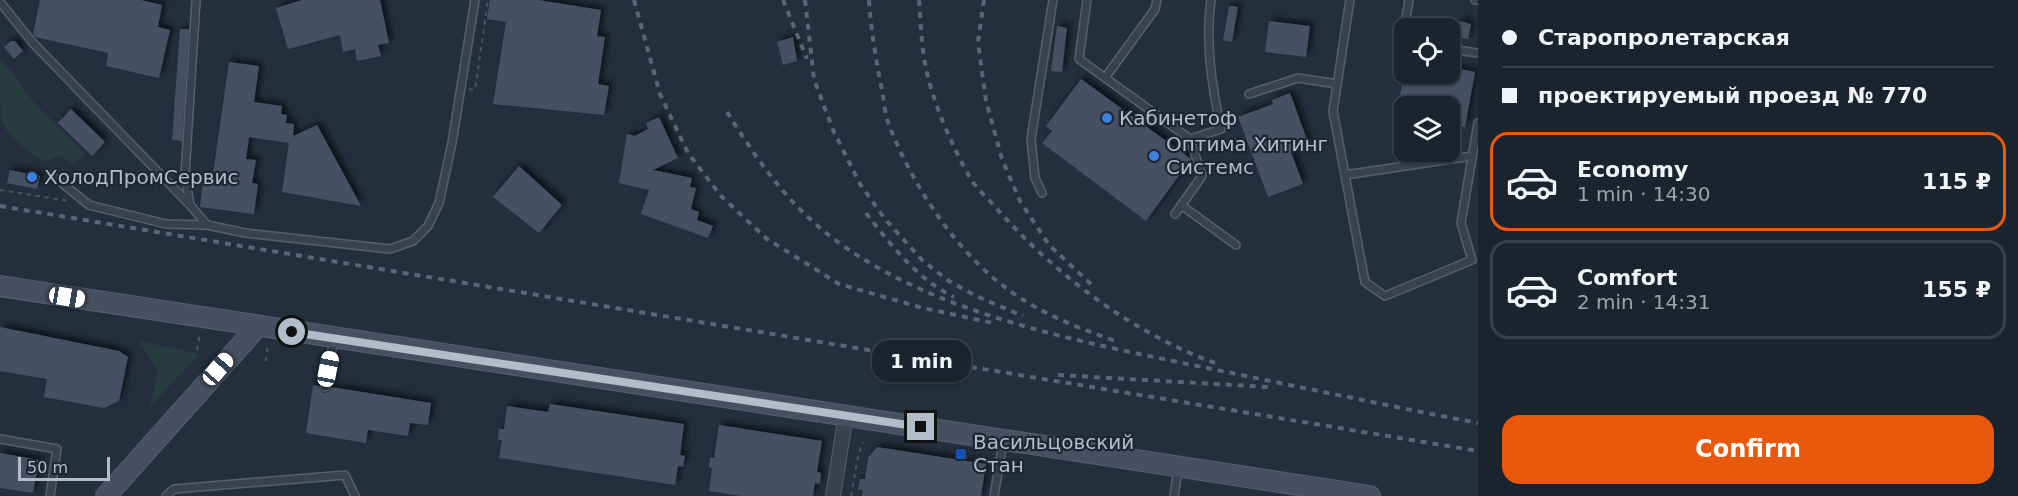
<!DOCTYPE html>
<meta charset="utf-8">
<style>
:root{--surface:#1b232e;--page:#282f3a;--text:#f1f3f6;--muted:#a0a4aa;--line:#39404a;--accent:#ea580c}
body{margin:0;font-family:"DejaVu Sans",sans-serif;background:var(--page);color:var(--text);height:100vh;display:flex;flex-direction:column;font-size:22px;white-space:nowrap}
*{box-sizing:border-box;margin:0}
p{font-size:20px;color:var(--muted)}
.icon{flex:none;width:33px;height:33px;fill:none;stroke:currentColor;stroke-width:2;stroke-linecap:round;stroke-linejoin:round}
.map{position:relative;flex:1;overflow:hidden}
.panel{display:flex;flex-direction:column;background:var(--surface);width:540px}
.panel>*{flex:none}
.banner{display:grid;align-content:center;height:132px;padding:0 24px;background:var(--surface)}
.controls{position:absolute;left:1394px;top:18px;display:grid;gap:12px}
.controls a{display:grid;place-items:center;width:66px;height:66px;border-radius:12px;background:var(--surface);box-shadow:0 2px 4px #0004,0 0 0 2px var(--line);font-size:30px}
.scale{position:absolute;left:18px;bottom:15px;width:92px;box-sizing:border-box;padding-left:6px;border:3px solid #b4bcc9;border-top:0;font-size:16px;line-height:21px;white-space:nowrap;color:#b4bcc9;-webkit-text-stroke:4px #1d2633;paint-order:stroke}
.end{position:absolute;width:27px;height:27px;margin:-14px;border:8px solid #b4bcc9;background:#111;box-shadow:0 0 0 3px #111}
.from{border-radius:50%}
.bubble{position:absolute;height:42px;border-radius:18px;background:var(--surface);box-shadow:0 2px 4px #0004,0 0 0 2px var(--line);font-size:20px;font-weight:700;line-height:42px;text-align:center}
.car{position:absolute;width:18px;height:36px;margin:-18px -9px;border-radius:8px;box-shadow:0 0 4px 2px #0007;background:linear-gradient(#fff 24%,#345 0 40%,#fff 0 76%,#345 0 86%,#fff 0)}
.banner b{display:flex;align-items:center;gap:21px;height:57px;font-size:22px}
.banner b+b{border-top:2px solid var(--line)}
.banner i{width:15px;height:15px;background:var(--text)}
ul{padding:0;list-style:none}
li{display:flex;align-items:center;gap:18px;height:99px;margin:0 12px 9px;padding:0 12px;border:3px solid var(--line);border-radius:18px}
li div{flex:1}
li b{display:block;font-size:22px}
li em{font-style:normal;font-weight:700}
li.selected{border-color:var(--accent)}
li>.icon{width:54px;height:54px;stroke-width:1.5}
.action{display:flex;gap:12px;margin-top:auto;padding:12px 24px}
.action a{flex:1;height:69px;border-radius:18px;background:var(--accent);color:#fff;font-size:24px;font-weight:700;line-height:69px;text-align:center}
main{display:flex;flex:1;min-height:0}
.map>svg:first-child{display:block}
.green{fill:#263c3f}
.building{fill:#455162;filter:url(#shadow)}
.lines{fill:none;stroke-linecap:round;stroke-linejoin:round}
.lane-casing{stroke:#565f6c;stroke-width:10}
.street-casing{stroke:#565f6c;stroke-width:16}
.secondary-casing{stroke:#565f6c;stroke-width:22}
.path{stroke:#44595c;stroke-width:2;stroke-dasharray:4.5 4.5;stroke-linecap:butt}
.lane{stroke:#38414e;stroke-width:7}
.street{stroke:#38414e;stroke-width:14}
.secondary{stroke:#465061;stroke-width:20}
.rail{stroke:#5a6575;stroke-width:4;stroke-dasharray:6 6;stroke-linecap:butt}
.route{stroke:#b4bcc9;stroke-width:8}
.shop-dot{fill:#3f7fe0;stroke:#1d2633;stroke-width:2}
.transit-dot{fill:#1a4fb4;stroke:#1d2633;stroke-width:2}
.labels{text-anchor:middle;stroke-width:4.5;stroke-linejoin:round;paint-order:stroke}
.poi-label{font-size:20px;fill:#b4bcc9;stroke:#1d2633;text-anchor:start}
</style>
<main>
<div class="map">
<svg width="1478" height="496" viewBox="0 0 1478 496">
<defs>
<filter id="shadow"><feDropShadow dx="4" dy="-4" stdDeviation="3" flood-color="#0009"/></filter>
</defs>
<rect width="100%" height="100%" fill="#242f3e"/>
<path class="green" d="M0 60 11 71 35 104 86 154 73 165 61 155 44 162C26 148 0 134 0 110L3 107 0 103Z
M139 341 200 354 150 406 158 370Z"/>
<path class="building" d="M40 0H141L162 5 158 27 170 30 159 78 106 66 108 53 35 37 33 34Z
M302 0H380L389 43 378 45 381 56 357 61 355 49 343 52 340 35 288 49 276 8Z
M490 0H538L601 10 597 36 605 37 598 84 609 86 604 115 493 104 506 22 487 19Z
M1229 6 1238 7 1232 42 1223 40Z
M1269 21 1310 26 1306 57 1265 52Z
M1459 21 1471 24 1468 39 1456 37Z
M1057 26 1067 28 1062 72 1051 71Z
M180 29H189L182 141 172 140Z
M793 37 797 61 783 65 777 42Z
M11 41H15L23 51 14 59 4 47Z
M229 62 259 66 254 102 282 106 281 114 287 115 286 123 294 124 293 136 317 125 361 206 282 192 289 143 249 137 246 159 256 160 252 183 258 184 254 214 200 207 203 180 212 181Z
M1449 67 1475 72 1465 127 1449 125V106H1398L1404 74H1449Z
M1081 79 1191 159 1146 221 1042 143 1052 131 1046 126Z
M1290 93 1309 145 1291 152 1303 184 1268 197 1238 117 1273 104 1272 100Z
M71 109 105 142 92 156 58 123Z
M659 117 678 158 653 170 692 178 690 187 696 188 691 209 699 212 697 220 713 226 708 238 641 214 649 190 619 183 627 134 635 136 648 129 646 123Z
M519 166 562 205 539 233 493 197Z
M10 170 40 176 37 189 7 183Z
M0 327 119 351 128 357 119 401 104 408 44 397 47 379 0 371Z
M313 385 320 386 321 391 325 393 329 391 331 387 431 403 428 425 410 423 408 436 368 430 366 443 306 433Z
M550 404 684 424 680 455 685 456 683 467 678 466 675 485 499 458 502 440H498L499 429H504L507 406 548 412Z
M719 425 822 441 817 472 821 473 820 484 815 483 813 496H741L709 491 712 468 709 467 710 457 714 458Z
M877 447 986 464 981 496H862L863 490 858 489 860 479H865L868 458Z
M0 453 39 460 33 493 0 488Z"/>
<g class="lines">
<g class="lane-casing">
<path id="lane" d="M196 0 185 175 190 205 207 225 245 233 390 249 413 241 428 226 439 203 452 143 475 0
M1087 0 1079 59 1190 139 1202 176 1175 214
M1475 0H1478
M0 2 32 42 190 205
M1404 41H1402L1409 0
M1449 49 1478 53
M1105 78 1155 9 1157 0
M1249 94 1298 78 1337 84
M1190 139 1221 129C1212 87 1205 43 1211 0
M1472 156 1345 175 1365 282 1385 296 1472 260 1461 223 1478 123
M52 175 89 205 166 224 207 225
M1345 175 1333 111 1350 0
M1042 193 1035 178 1031 139 1053 0
M1181 205 1236 245
M325 387 334 339
M0 439 57 449 50 496
M166 496 174 489 345 475 355 496
M994 496 1003 442
M1174 496 1178 469"/>
</g>
<g class="street-casing">
<path id="street" d="M833 496 846 415"/>
</g>
<g class="secondary-casing">
<path id="secondary" d="M0 286 1370 496
M106 496 257 327"/>
</g>
<path class="path" d="M469 89 475 90 488 0
M0 190 69 201
M197 350 200 333
M266 361 268 343
M851 496 858 456 863 442"/>
<use href="#lane" class="lane"/>
<use href="#street" class="street"/>
<use href="#secondary" class="secondary"/>
<path class="rail" d="M634 0 660 94 688 153 721 196 767 239 839 284 923 308 993 323
M783 0 807 59
M805 0 814 79 833 130 860 184 885 219 923 261 949 281 976 296 1023 316
M869 0C871 31 876 60 882 90 884 101 885 115 889 125 914 189 961 260 1019 297 1049 317 1084 330 1118 342
M919 0C921 22 921 46 926 68 932 100 952 146 968 174 974 187 988 198 997 209 1056 275 1132 333 1215 363
M984 0 978 42 986 101 1002 159 1020 201 1049 245 1093 286
M727 112C755 157 787 203 830 236 933 316 1087 343 1212 369 1300 387 1389 406 1478 423
M0 206 1478 451
M866 213C890 244 918 280 954 297
M1058 375 1268 387"/>
</g>
<g class="lines">
<path class="route" d="M292 332 921 427"/>
</g>
<g class="shop-dot">
<circle cx="1107" cy="118" r="6"/>
<circle cx="1154" cy="156" r="6"/>
<circle cx="32" cy="177" r="6"/>
</g>
<rect class="transit-dot" x="955" y="448" width="12" height="12" rx="3"/>
<g class="labels">
<g class="poi-label">
<text x="1119" y="125">Кабинетоф</text>
<text x="1166" y="151">Оптима Хитинг<tspan x="1166" dy="23">Системс</tspan></text>
<text x="44" y="184">ХолодПромСервис</text>
<text x="973" y="449">Васильцовский<tspan x="973" dy="23">Стан</tspan></text>
</g>
</g>
</svg>
<div class="controls">
<a><svg class="icon" aria-label="locate" viewBox="0 0 24 24"><circle cx="12" cy="12" r="6"/><path d="M12 2v4M12 18v4M2 12h4M18 12h4"/></svg></a>
<a><svg class="icon" aria-label="layers" viewBox="0 0 24 24"><path d="M12 4l9 5-9 5-9-5zM3 14l9 5 9-5"/></svg></a>
</div>
<div class="scale">50 m</div>
<i class="end from" style="left:292px;top:332px"></i>
<i class="end" style="left:921px;top:427px"></i>
<div class="bubble" style="left:872px;top:340px;width:99px">1 min</div>
<i class="car" style="left:67px;top:297px;rotate:99deg"></i>
<i class="car" style="left:218px;top:369px;rotate:41deg"></i>
<i class="car" style="left:328px;top:369px;rotate:11deg"></i>
</div>
<section class="panel">
<div class="banner">
<b><i class="from"></i>Старопролетарская</b>
<b><i></i>проектируемый проезд № 770</b>
</div>
<ul>
<li class="selected"><svg class="icon" aria-label="car" viewBox="0 0 24 24"><path d="M5 17H2v-5l4-1 3-4h7l3 4 3 1v5h-3M9 17h6M6 11h13"/><circle cx="7" cy="17" r="2"/><circle cx="17" cy="17" r="2"/></svg><div><b>Economy</b><p>1 min · 14:30</p></div><em>115 ₽</em></li>
<li><svg class="icon" aria-label="car" viewBox="0 0 24 24"><path d="M5 17H2v-5l4-1 3-4h7l3 4 3 1v5h-3M9 17h6M6 11h13"/><circle cx="7" cy="17" r="2"/><circle cx="17" cy="17" r="2"/></svg><div><b>Comfort</b><p>2 min · 14:31</p></div><em>155 ₽</em></li>
</ul>
<div class="action"><a>Confirm</a></div>
</section>
</main>
